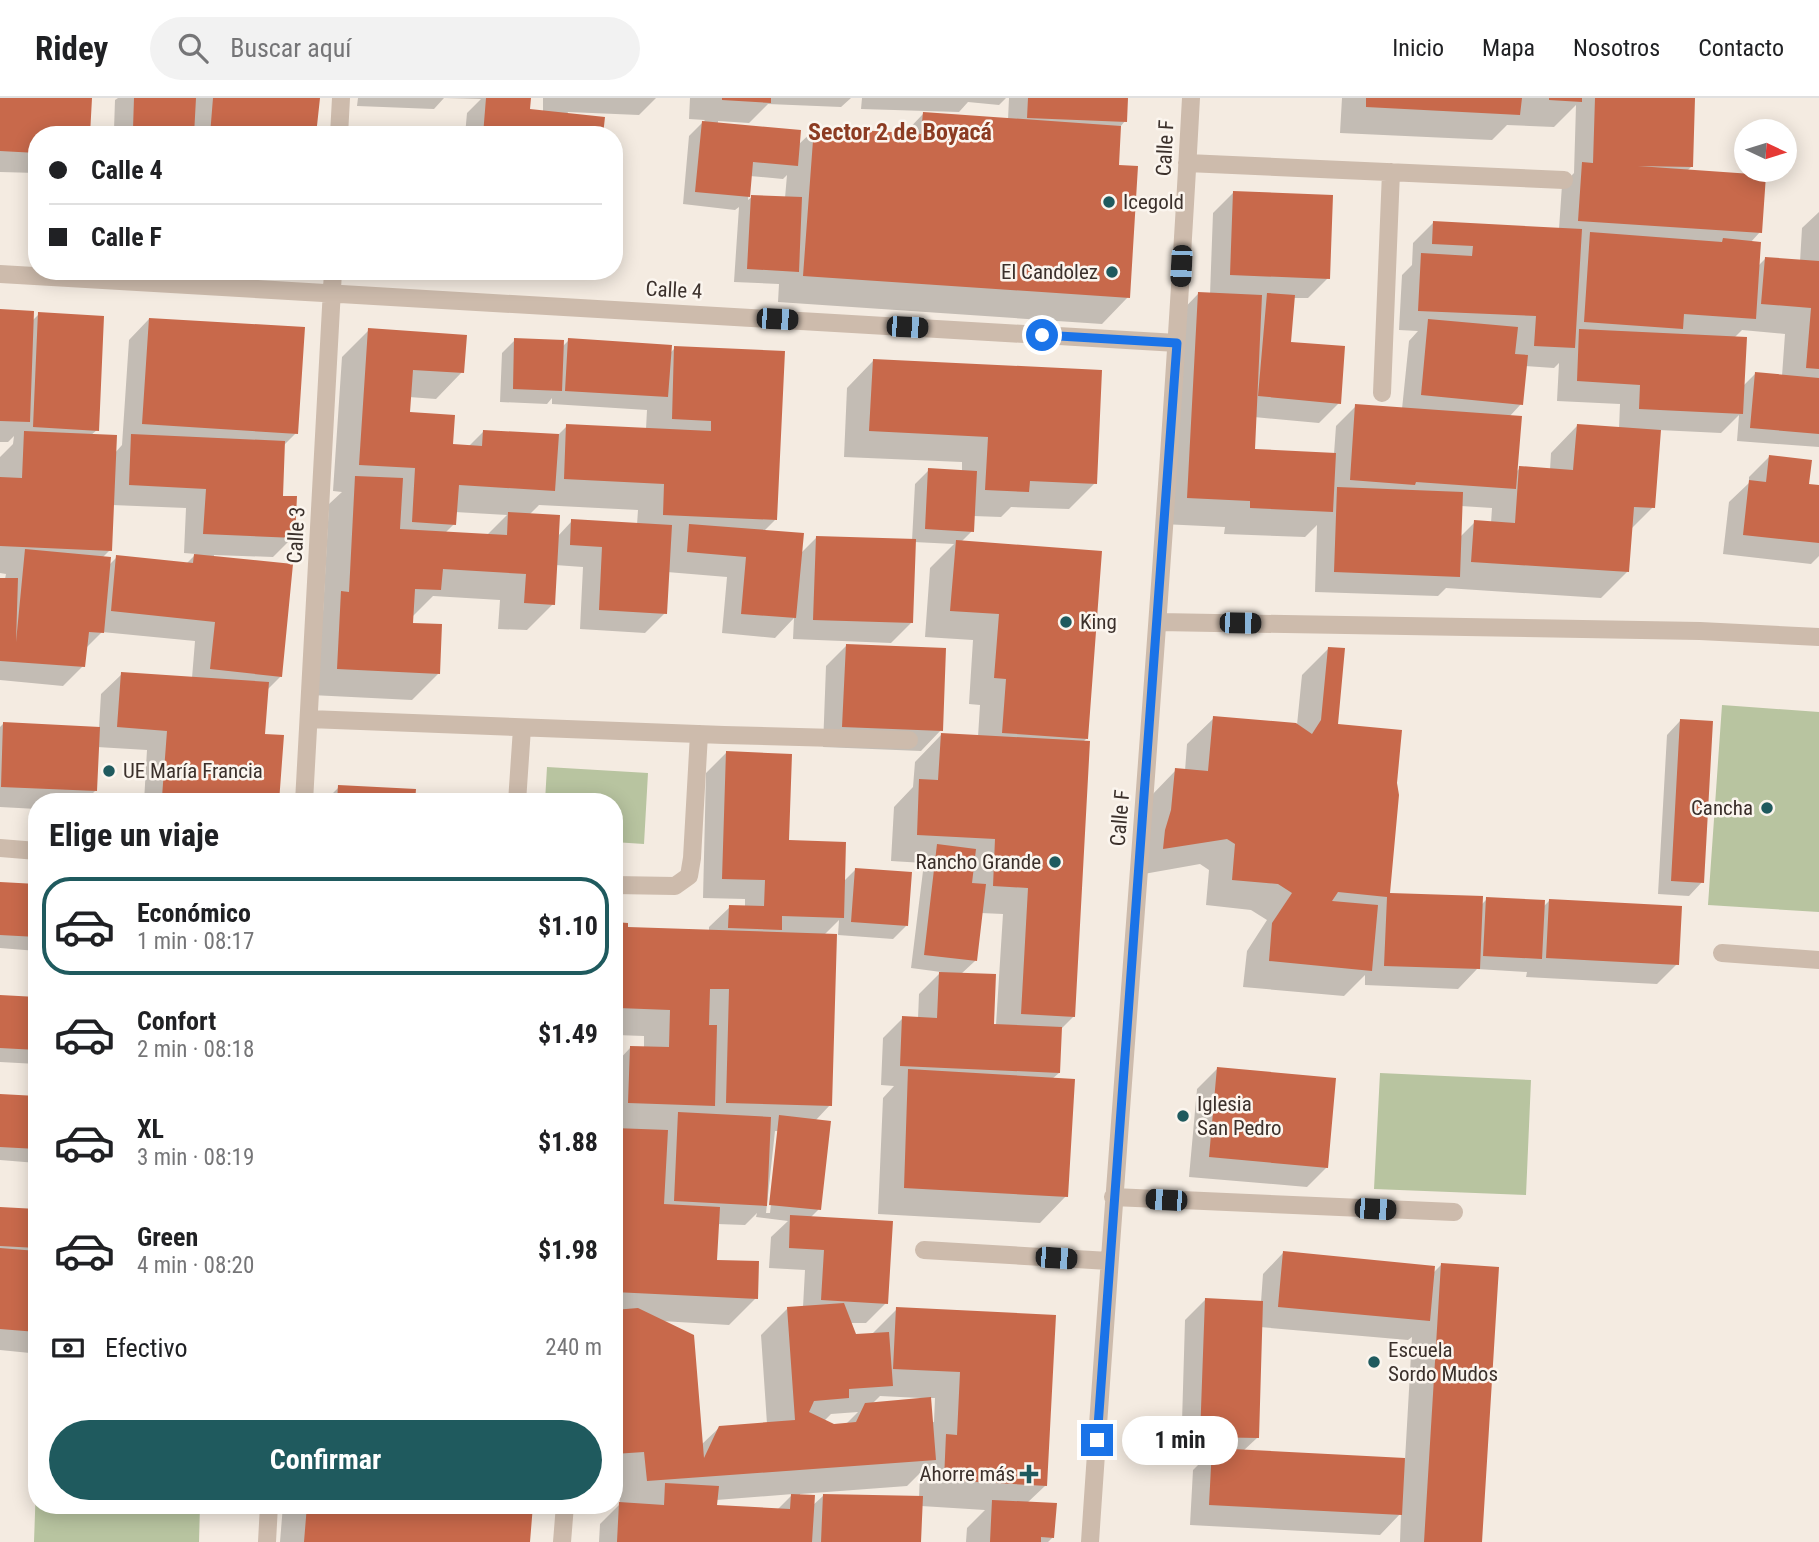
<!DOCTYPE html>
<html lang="es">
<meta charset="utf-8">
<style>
:root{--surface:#fff;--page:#f2f2f2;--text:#202124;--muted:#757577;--line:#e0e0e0;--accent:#1f5a5e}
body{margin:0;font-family:"Roboto Condensed",sans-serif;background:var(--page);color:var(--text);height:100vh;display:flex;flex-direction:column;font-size:26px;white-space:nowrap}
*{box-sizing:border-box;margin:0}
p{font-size:23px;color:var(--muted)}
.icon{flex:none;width:38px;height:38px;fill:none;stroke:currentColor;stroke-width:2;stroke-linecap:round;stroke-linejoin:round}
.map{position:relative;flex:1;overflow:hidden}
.drawer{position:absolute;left:28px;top:695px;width:595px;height:721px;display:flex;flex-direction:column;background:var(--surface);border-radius:28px;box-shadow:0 4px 18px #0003}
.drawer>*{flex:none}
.top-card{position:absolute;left:28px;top:28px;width:595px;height:154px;border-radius:28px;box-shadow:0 4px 18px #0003;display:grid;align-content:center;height:154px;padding:0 21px;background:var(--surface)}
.needle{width:46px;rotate:94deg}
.buttons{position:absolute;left:1734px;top:21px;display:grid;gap:14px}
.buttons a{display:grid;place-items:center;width:63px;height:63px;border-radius:50%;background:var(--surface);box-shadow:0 4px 18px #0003;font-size:35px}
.end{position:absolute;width:32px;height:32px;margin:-16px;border:9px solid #1a73e8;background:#fff;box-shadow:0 0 0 4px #fff}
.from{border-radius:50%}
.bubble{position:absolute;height:49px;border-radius:24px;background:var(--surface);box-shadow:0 4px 18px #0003;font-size:23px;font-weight:700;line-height:49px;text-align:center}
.car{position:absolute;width:21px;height:42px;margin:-21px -10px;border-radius:9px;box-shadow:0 0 5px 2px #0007;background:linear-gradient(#222 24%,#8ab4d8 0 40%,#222 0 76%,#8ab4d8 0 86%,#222 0)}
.top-card b{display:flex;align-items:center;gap:24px;height:66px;font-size:26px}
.top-card b+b{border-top:2px solid var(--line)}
.top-card i{width:18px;height:18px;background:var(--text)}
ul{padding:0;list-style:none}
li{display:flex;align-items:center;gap:21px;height:98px;margin:0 14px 10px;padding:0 7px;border:4px solid transparent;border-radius:28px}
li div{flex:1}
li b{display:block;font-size:26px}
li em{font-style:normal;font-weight:700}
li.selected{border-color:var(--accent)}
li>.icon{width:63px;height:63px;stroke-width:1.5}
h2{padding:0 21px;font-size:32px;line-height:84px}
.pay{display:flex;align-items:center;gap:18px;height:77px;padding:0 21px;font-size:26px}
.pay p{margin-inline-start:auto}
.cta{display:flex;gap:14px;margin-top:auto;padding:14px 21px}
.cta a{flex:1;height:80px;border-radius:42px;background:var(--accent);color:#fff;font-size:28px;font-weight:700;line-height:80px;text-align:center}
header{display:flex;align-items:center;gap:42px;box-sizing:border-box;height:98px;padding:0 35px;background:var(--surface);border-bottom:2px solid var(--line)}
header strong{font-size:33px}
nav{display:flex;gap:38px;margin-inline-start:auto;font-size:24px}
.search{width:490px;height:63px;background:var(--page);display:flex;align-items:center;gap:18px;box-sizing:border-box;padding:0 24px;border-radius:38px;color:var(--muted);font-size:26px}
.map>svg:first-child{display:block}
.green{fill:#b8c4a0}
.shadow{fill:#0003;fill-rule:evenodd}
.building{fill:#c8694b}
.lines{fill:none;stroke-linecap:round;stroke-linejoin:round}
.minor{stroke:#cdbbac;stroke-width:18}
.route{stroke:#1a73e8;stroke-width:9}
.poi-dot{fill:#1f5a5e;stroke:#fbf5ee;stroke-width:2.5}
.labels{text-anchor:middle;stroke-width:5;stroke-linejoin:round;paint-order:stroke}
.street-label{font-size:21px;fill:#3b302b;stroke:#fbf5ee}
.poi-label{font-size:21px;fill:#3b302b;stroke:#fbf5ee;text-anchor:start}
.quarter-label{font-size:24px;font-weight:bold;fill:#8c3b22;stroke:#fbf5ee}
</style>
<header>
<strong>Ridey</strong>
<div class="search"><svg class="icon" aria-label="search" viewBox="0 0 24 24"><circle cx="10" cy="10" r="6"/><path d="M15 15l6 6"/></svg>Buscar aquí</div>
<nav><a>Inicio</a><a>Mapa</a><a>Nosotros</a><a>Contacto</a></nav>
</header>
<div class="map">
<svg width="1819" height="1444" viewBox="0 0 1819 1444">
<rect width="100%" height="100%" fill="#f4ebe1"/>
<path class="green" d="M1722 607 1819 614V814L1708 807Z
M547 669 648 675 644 746 614 744V704L545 703Z
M1380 975 1531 982 1526 1097 1374 1091Z
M36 1387 37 1407H200L199 1444H34Z"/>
<path class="shadow" d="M0 0H91L37 37V75L0 74Z
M118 0H318L315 37H91L97 31 114 32 115 2Z
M358 0H529L528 13 543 14V0H656L639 17 568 14 567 17 601 37H465L467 15 481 1 444 0 434 11 357 8Z
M690 0H851L841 9 768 6 749 25 718 23V26L798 47 815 31 903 37 923 16 1008 22 1009 0H1126L1125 23 1120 29 1117 68 1128 199 1102 226 778 204 779 186 734 184 739 109 735 112 683 106 689 38 705 22 689 21ZM787 77 785 100 752 99 748 102 750 78 783 81Z
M862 0H1006L999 7 968 4 959 14 861 11Z
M1342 0H1694L1691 69 1687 73 1760 134 1750 145 1757 169 1765 161 1800 164 1802 130 1819 114V349L1737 343 1739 317 1721 335 1659 332 1653 409 1630 432 1627 474 1601 500 1446 490 1438 498 1315 494 1317 427 1305 439 1224 436 1225 429 1162 426 1172 223 1198 196 1210 197 1213 115 1233 95 1328 180 1308 200H1293L1289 245 1339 305 1319 325 1254 319 1253 352 1334 356 1336 328 1356 308 1402 311 1409 243 1418 233 1399 232 1402 177 1412 167 1413 145 1433 125 1559 131 1562 87 1574 75 1576 7 1554 29 1507 27 1492 42 1340 35ZM1742 232 1785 236 1782 278 1755 276 1743 288 1734 240ZM1559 265 1557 303 1620 306 1619 331 1577 328 1551 355 1550 372 1520 370 1516 374 1509 319 1521 306 1525 268 1554 270ZM1461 408 1492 410 1491 425 1475 424 1460 439Z
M240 173H284L280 177Z
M348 173H448L440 181 347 177Z
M550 173H588L579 182 549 179Z
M0 213 32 223 39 216 97 332 91 337 114 356 122 347 129 242 149 221 296 335 283 348 281 399 293 439 273 459 214 457V460L281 578 267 592 264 638 278 704H144L147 652 97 649 95 693 84 704H37V711L0 709V629L4 625 99 630 101 596 122 576 192 580 195 543 102 534 85 551 83 568 63 588 0 582V481H5L6 476 0 475V359L13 346 14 338 8 344H0ZM112 407 186 410 184 455 196 456 186 466 117 459 109 467 102 460 110 452Z
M369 232 462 274 436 301 409 299 408 315 451 348 468 349 484 333 557 338 567 328 646 331 647 312 552 306V300L547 306 500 304 502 255 515 242 562 249 569 242 669 256 675 250 775 422 763 434 801 455 816 440 912 443 915 386 929 372 962 374V364L844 359 847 290 873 263 1095 385 1069 411 1011 409 1001 419 973 418 972 433 961 444 1087 640 1082 645 1074 918 1061 931 1059 975 1052 981 1066 1098 1040 1125 878 1116 883 1000 894 988 881 987 883 940 903 920 918 921 919 896 941 874 911 870 924 765 891 763 894 709 913 689 915 664 941 637 978 639 980 607 969 606 973 542 925 539 930 470 954 446 914 444 911 525 891 545 793 541 794 520 775 540 722 535 727 479 667 474 665 515 645 535 580 531 583 469 555 467 553 506 527 532 498 531 500 502 433 498 413 518 411 526 438 576 412 602 311 597 315 522 323 514 329 406 342 394 333 393 342 259ZM539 407 638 412 637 427 572 423 557 439 529 417ZM455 414 507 417 487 437 445 435 454 426ZM981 815 1003 816 996 927H992L961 876 975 863Z
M1770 358 1807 387 1819 388V458L1811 466 1723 456 1729 404 1749 385V379Z
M846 548 941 632 921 653 823 649 826 568Z
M1329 550 1336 627 1388 796 1481 807 1487 801 1542 810 1549 803 1677 866 1657 886 1526 879 1527 874 1477 871 1458 891 1365 887V877L1344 898 1243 889 1247 853 1267 822 1251 812 1206 807 1209 772 1200 766 1138 777 1150 699 1176 672 1185 673 1187 646 1214 620 1297 627 1302 577Z
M1680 623 1702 784 1689 798 1658 796 1667 637Z
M726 655 787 744 843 784 856 771 906 828 893 841 838 837 839 822 824 837 830 1007 815 1023 819 1111 810 1120 886 1205 866 1225H850L855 1238 871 1237 897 1211 1054 1219 1046 1387 1027 1405 1053 1439 1048 1444H966L967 1430 985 1412 921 1408 919 1444H599L600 1426 620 1406 619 1379 614 1380V826L626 831 709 833V829L730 809H745V801L703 800 706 675ZM616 937 644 938V950L631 949 615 966ZM775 1033H779L770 1115H766ZM757 1115 756 1119 788 1123 771 1139 769 1170 805 1172 803 1209 788 1210 761 1237 767 1326 720 1329 701 1347 661 1223 729 1227 756 1200 715 1163 717 1126 745 1127ZM880 1298 921 1300 922 1302 872 1306ZM929 1300H935L934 1324H931ZM858 1314 845 1327 834 1328 824 1323 831 1316ZM920 1375 919 1400 823 1398 812 1408 800 1398V1396L907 1388ZM793 1396 777 1412 716 1409V1402Z
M339 689 413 704H324Z
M0 786 37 788V853L0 850Z
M0 899 37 901V966L0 964Z
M1217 971 1327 1069 1307 1089 1189 1079 1197 991Z
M0 997 37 1000V1065L0 1062Z
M0 1111 37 1112V1248L30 1255 0 1252Z
M1283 1155 1432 1176 1441 1167 1480 1444H1400L1401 1415 1380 1437 1190 1427 1193 1372 1206 1359 1181 1358 1185 1222 1205 1202 1261 1204 1263 1176ZM1260 1229 1408 1242 1412 1239 1405 1362 1243 1353 1257 1340Z
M283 1407H531L528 1444H280Z"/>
<path class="building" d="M0 0H92L90 37H37V55L0 53Z
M134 0H196L194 37H96V30L133 31Z
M213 0H320L316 37H210Z
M486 0H531L530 11 605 19 603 37H483Z
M722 0H771V5L722 2Z
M1028 0H1128L1127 24 1027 20Z
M1366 0H1522L1520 17 1366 9Z
M1549 0H1582V4L1549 2Z
M1595 0H1695L1693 69 1638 68 1766 77 1762 135 1578 123 1582 64 1593 65Z
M923 14 1121 28 1119 67 1138 68 1130 200 803 178 814 29 921 36Z
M702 23 801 32 798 68 753 64 750 99 695 94Z
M1233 93 1333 97 1330 181 1230 177Z
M751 97 802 99 799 174 747 171Z
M1433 123 1582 131 1575 250 1534 248 1536 218 1418 213 1421 155 1472 158 1473 148 1432 146Z
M1590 134 1722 144 1723 140 1761 144 1756 221 1684 216 1683 231 1584 224Z
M1765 159 1819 163V271L1806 270 1811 210 1761 206Z
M1198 194 1262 197 1255 351 1336 355 1333 414 1250 410V403L1187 400Z
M1267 195 1295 197 1291 244 1345 248 1341 306 1258 298Z
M0 211 34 213 30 324 0 323Z
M38 214 104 218 99 333 33 329Z
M149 220 305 229 298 336 142 326Z
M1428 221 1518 229 1515 256 1528 257 1523 307 1421 297Z
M368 230 467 237 464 275 413 272 410 314 455 317 453 346 482 348 483 332 559 336 555 393 459 387 456 427 412 424 415 370 359 367Z
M1579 231 1747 239 1743 316 1639 311 1640 287 1577 283Z
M514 240 564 242 562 293 513 291Z
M568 240 672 247 668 299 565 293Z
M674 248 785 253 777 422 663 417 664 386 564 381 566 326 711 333V323L672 321Z
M873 261 1102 272 1097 386 1030 383 1029 394 985 392 988 339 869 333Z
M1755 274 1819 280V336L1750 330Z
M1355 306 1522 318 1516 391 1416 384 1415 387 1350 382Z
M1577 326 1661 332 1655 410 1634 409 1629 474 1471 464 1474 422 1515 425 1519 368 1573 372Z
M24 333 117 337 112 453 0 448V379L22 380Z
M131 336 285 343 283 398H297L295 440 203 436 206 391 129 387Z
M1769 357 1812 362 1809 386 1819 387V445L1743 437 1749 382 1766 384Z
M928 370 977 373 974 434 925 431Z
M355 378 403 380 400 431 507 437 508 414 560 417 555 507 524 505 526 476 443 471 441 492 415 491 413 525 442 526 440 576 337 571 341 493 349 494Z
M1337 389 1463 394 1460 479 1334 474Z
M571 421 672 427 667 516 599 512 602 449 570 447Z
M689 426 804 435 796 520 741 516 746 459 687 454Z
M816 438 916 441 913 525 813 522Z
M956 442 1102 453 1088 641 1002 635 1006 581 994 580 999 516 950 513Z
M25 451 111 459 104 535 89 534 85 569 0 563V480H18L16 544Z
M194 456 293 466 282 579 210 571 215 524 111 513 116 457 193 465Z
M846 546 946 550 943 633 842 629Z
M1328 549 1345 550 1338 626 1402 632 1397 685 1399 697 1390 795 1483 798 1480 871 1384 868 1387 799 1338 794 1332 803 1378 807 1372 873 1269 863 1272 825 1292 795 1278 786 1232 782 1235 746 1227 741 1163 751 1165 732 1171 712 1175 670 1208 673 1213 618 1296 625 1312 636 1321 622Z
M121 574 269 584 265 636 284 637 279 704H224L162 699 167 633 117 629Z
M1680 621 1713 623 1704 785 1671 783Z
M3 624 100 629 97 693 1 689Z
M941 635 1090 643 1075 919 1021 916 1028 790 993 788 995 741 917 737 919 681 938 682Z
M726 653 792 656 789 742 846 744 844 820 782 818V832L728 830 729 807 764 808 765 782 722 781Z
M338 687 416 691 415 704H337Z
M442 695 497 698 496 704H441Z
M937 746 976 751 972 785 986 786 977 863 924 857Z
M855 770 912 774 908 828 851 824Z
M0 784 37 786V839L0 837Z
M1486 799 1545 802 1542 861 1483 858Z
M1549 801 1682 808 1679 867 1546 860Z
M614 824 628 825V829L837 836 832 1008 726 1005 729 891H710L709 927H717L715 1008 628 1005 630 948 669 949 670 912 618 910 617 961H614Z
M939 874 996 876 994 926 1062 929 1060 975 900 968 902 918 937 920Z
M0 897 37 899V952L0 950Z
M1217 969 1336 980 1328 1070 1209 1059Z
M908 971 1075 981 1068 1099 904 1090Z
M0 996 37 998V1051L0 1049Z
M678 1014 771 1019 767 1108 674 1103Z
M779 1017 831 1023 821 1112 769 1107Z
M614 1030 668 1032 664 1106 720 1109 717 1162 759 1163 758 1201 614 1194Z
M0 1109 37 1111V1150L0 1148Z
M790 1117 893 1123 888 1206 821 1202 824 1152 789 1150Z
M0 1150 37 1153V1234L0 1231Z
M1283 1153 1435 1168 1430 1223 1278 1209Z
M1441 1165 1499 1169 1482 1444H1424Z
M1205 1200 1263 1203 1259 1340 1200 1339Z
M844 1205 856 1236 889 1234 893 1288 849 1291V1300L814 1303 809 1314 834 1326 856 1324 865 1305 931 1299 936 1362 647 1383 644 1354 614 1356V1212L638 1210 694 1237 704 1360 719 1328 795 1322 787 1209Z
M896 1209 1056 1217 1047 1388 944 1382 946 1336 957 1337 960 1274 893 1271Z
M1212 1350 1405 1360 1402 1417 1209 1407Z
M665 1385 719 1388 717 1407 790 1411 791 1396 815 1397 812 1444H617L619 1404 664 1407Z
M823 1396 923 1398 921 1444H821Z
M992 1402 1057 1405 1054 1440 1041 1439V1444H990Z
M307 1407H533L530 1444H304Z"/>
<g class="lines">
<path class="minor" d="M339 37 341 0
M1187 65 1564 82
M0 176 1177 245
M1382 295 1391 74
M1159 524 1700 533 1819 539
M309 621 724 637 909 642
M304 704 333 173
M517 704 522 630
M0 750 37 753
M614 787 675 788 689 778 692 760 699 636
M1722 855 1819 862
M1113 1099 1454 1114
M924 1152 1109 1163
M267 1444 269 1407
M562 1444 565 1407
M1090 1444C1122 962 1165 482 1191 0"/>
</g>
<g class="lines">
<path class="route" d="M1042 237 1177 245C1152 611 1122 976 1097 1342"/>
</g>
<g class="poi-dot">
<circle cx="1109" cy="104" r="7"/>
<circle cx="1112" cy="174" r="7"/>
<circle cx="1066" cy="524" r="7"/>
<circle cx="109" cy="673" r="7"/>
<circle cx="1767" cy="710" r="7"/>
<circle cx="1055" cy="764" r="7"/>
<circle cx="1183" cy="1018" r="7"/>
<circle cx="1374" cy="1264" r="7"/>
<path d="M1025.5 1365.5h7v7h7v7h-7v7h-7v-7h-7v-7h7z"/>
</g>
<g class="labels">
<g class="street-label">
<text transform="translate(1165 50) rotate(-87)" y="7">Calle F</text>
<text transform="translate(674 192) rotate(3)" y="7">Calle 4</text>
<text transform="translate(296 437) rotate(-87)" y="7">Calle 3</text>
<text transform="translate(1120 720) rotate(-85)" y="7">Calle F</text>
</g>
<g class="poi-label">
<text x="1123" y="111">Icegold</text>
<text x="1098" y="181" text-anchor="end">El Candolez</text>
<text x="1080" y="531">King</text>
<text x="123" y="680">UE María Francia</text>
<text x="1753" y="717" text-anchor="end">Cancha</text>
<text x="1041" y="771" text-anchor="end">Rancho Grande</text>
<text x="1197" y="1013">Iglesia<tspan x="1197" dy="24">San Pedro</tspan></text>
<text x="1388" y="1259">Escuela<tspan x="1388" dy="24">Sordo Mudos</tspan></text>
<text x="1015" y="1383" text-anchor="end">Ahorre más</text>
</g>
<g class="quarter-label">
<text x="900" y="42">Sector 2 de Boyacá</text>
</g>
</g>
</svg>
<div class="buttons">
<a><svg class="needle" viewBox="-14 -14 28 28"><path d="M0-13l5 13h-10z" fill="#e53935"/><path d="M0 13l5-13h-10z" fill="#757577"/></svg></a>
</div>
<i class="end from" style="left:1042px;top:237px"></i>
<i class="end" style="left:1097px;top:1342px"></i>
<div class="bubble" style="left:1122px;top:1318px;width:116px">1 min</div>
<i class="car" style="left:1181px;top:168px;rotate:183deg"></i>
<i class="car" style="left:777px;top:221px;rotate:93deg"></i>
<i class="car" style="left:907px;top:229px;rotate:93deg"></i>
<i class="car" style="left:1240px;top:525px;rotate:91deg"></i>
<i class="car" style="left:1166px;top:1102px;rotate:273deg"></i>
<i class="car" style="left:1375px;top:1111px;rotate:93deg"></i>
<i class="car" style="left:1056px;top:1160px;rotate:94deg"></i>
<div class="top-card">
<b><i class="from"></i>Calle 4</b>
<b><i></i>Calle F</b>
</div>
<section class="drawer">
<h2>Elige un viaje</h2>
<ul>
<li class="selected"><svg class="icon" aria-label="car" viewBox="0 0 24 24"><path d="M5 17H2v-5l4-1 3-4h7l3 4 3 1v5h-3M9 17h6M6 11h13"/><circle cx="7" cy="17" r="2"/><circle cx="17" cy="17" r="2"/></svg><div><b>Económico</b><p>1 min · 08:17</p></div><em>$1.10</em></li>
<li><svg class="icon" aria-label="car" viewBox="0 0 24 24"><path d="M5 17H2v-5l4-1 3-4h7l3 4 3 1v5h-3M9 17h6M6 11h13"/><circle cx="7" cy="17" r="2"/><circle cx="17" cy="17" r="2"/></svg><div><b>Confort</b><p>2 min · 08:18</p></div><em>$1.49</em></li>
<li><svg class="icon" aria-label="car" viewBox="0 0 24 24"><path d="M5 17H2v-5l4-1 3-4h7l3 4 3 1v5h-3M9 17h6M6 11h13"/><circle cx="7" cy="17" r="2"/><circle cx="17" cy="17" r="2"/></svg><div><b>XL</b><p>3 min · 08:19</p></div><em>$1.88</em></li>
<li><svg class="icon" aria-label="car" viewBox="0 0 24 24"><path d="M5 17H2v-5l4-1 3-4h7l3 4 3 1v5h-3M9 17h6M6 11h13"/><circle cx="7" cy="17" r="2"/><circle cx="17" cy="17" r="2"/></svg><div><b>Green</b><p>4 min · 08:20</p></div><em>$1.98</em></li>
</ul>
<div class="pay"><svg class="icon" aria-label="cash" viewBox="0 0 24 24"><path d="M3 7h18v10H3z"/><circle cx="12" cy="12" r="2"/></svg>Efectivo<p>240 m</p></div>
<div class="cta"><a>Confirmar</a></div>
</section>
</div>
